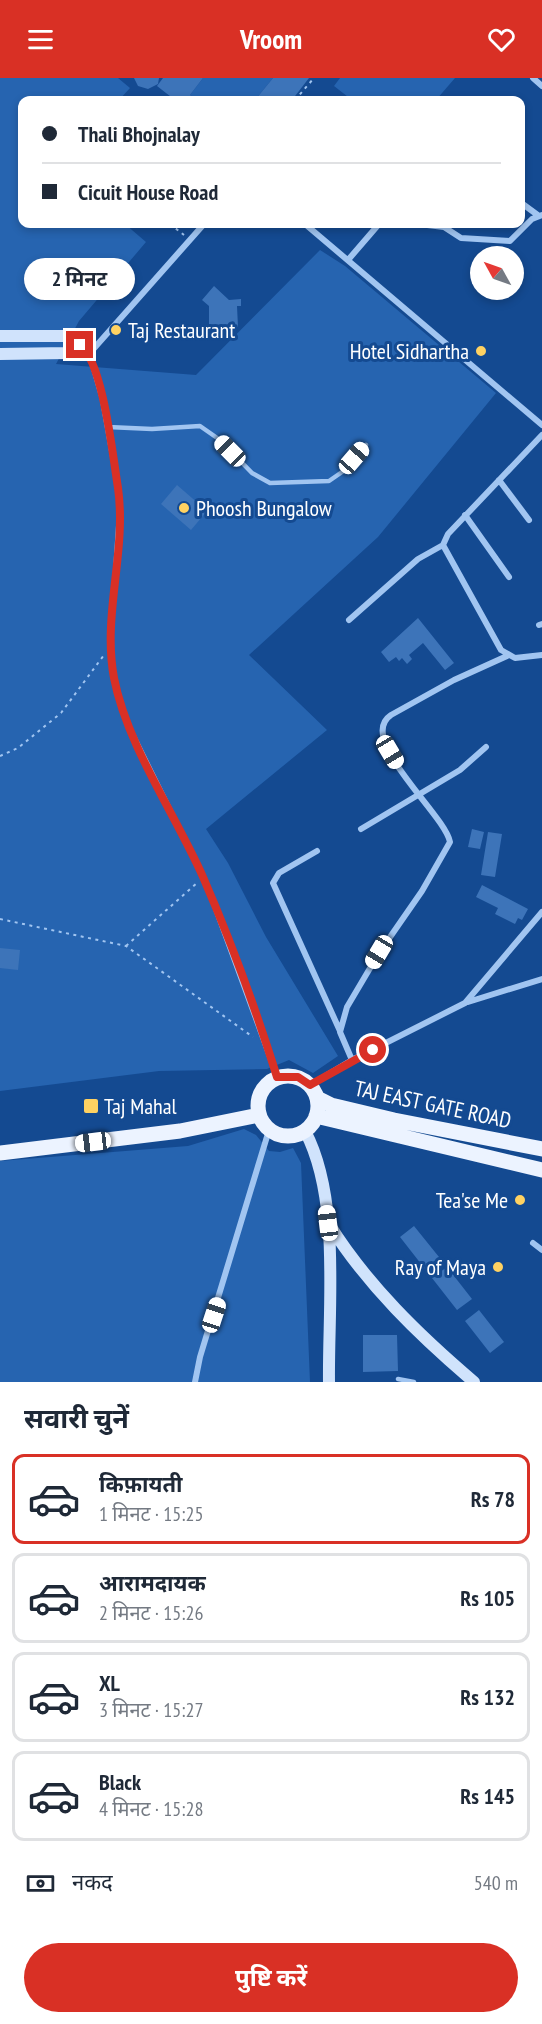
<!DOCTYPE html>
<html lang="hi">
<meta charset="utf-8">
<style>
:root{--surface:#fff;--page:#f2f2f3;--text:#1f2937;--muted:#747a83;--line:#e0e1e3;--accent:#d93025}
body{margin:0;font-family:"PT Sans Narrow","Noto Sans Devanagari",sans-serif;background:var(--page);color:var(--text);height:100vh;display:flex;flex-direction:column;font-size:22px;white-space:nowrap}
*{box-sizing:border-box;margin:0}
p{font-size:20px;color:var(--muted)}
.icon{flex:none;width:33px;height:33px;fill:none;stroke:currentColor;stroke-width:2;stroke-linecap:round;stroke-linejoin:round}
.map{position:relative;height:1304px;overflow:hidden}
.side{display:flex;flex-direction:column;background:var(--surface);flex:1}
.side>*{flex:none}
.top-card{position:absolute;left:18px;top:18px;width:507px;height:132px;border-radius:12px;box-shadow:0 3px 9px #0003;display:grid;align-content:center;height:132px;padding:0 24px;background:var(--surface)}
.needle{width:39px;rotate:310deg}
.controls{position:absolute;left:470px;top:168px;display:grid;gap:12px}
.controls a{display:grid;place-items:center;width:54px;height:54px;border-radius:50%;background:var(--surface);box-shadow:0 3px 9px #0003;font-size:30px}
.end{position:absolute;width:27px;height:27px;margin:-14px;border:8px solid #d93025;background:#fff;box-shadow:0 0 0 3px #fff}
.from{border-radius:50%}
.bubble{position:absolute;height:42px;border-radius:21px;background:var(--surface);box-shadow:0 3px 9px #0003;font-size:20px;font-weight:700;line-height:42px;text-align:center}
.car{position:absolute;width:18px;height:36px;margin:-18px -9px;border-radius:8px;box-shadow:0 0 4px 2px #0007;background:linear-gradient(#fff 24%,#345 0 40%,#fff 0 76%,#345 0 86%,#fff 0)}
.top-card b{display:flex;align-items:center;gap:21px;height:57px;font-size:22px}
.top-card b+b{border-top:2px solid var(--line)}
.top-card i{width:15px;height:15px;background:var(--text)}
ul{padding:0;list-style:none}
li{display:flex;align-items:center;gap:18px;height:90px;margin:0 12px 9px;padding:0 12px;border:3px solid var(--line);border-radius:12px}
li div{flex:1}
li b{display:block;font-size:22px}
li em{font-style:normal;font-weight:700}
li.on{border-color:var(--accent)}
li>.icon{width:54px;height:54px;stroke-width:1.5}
h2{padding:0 24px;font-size:27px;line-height:72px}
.pay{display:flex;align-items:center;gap:15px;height:66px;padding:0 24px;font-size:22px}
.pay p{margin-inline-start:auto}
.action{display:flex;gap:12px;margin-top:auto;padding:12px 24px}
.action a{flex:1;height:69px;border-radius:36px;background:var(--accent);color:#fff;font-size:24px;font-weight:700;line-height:69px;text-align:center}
header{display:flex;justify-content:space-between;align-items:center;height:78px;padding:0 24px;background:var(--accent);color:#fff;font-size:27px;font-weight:700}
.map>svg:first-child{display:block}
.green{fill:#2664b0}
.building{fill:#3d74b9}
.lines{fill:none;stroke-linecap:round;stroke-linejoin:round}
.path{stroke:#a1c5f1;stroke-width:2;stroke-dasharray:3 4.5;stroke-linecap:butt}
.lane{stroke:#a1c5f1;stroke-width:4.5}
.street{stroke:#a1c5f1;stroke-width:6}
.secondary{stroke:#d0e3fc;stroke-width:12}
.primary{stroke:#ecf3ff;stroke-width:15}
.route{stroke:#d93025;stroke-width:8}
.poi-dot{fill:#ffd262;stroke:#144a91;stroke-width:2}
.labels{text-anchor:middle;stroke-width:6;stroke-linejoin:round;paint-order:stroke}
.poi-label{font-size:22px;fill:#fff;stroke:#144a91;text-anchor:start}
.street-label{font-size:22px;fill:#fff;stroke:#144a91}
</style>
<header><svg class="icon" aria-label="menu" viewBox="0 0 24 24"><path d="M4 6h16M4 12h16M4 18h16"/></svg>Vroom<svg class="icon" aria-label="heart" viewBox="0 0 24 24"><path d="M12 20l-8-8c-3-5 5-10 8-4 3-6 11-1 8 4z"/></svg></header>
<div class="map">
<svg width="542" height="1304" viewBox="0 0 542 1304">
<rect width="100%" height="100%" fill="#144a91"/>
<path class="green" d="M0 0H118L130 10 119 22H22V146H125L146 164 79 243 56 286 196 297 320 172 345 188 496 315 378 459 249 577 327 652 206 751 228 785 266 859 338 978 313 995 289 982 267 991 159 993 0 1013Z
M203 0H273L255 22H197L190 17Z
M340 0H455L436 22H352L334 8Z
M244 1051 256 1057 269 1073 280 1074 293 1070 301 1085 310 1304H0V1083L188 1068Z"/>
<path class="building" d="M134 0H159L158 6 148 11 138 8Z
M163 0H203L190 17 197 22H175L157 8Z
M273 0H309L292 22H255Z
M214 208 229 222 241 221V228H237L238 249H209V228L202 222Z
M177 407 207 433 191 452 161 426Z
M418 540 454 585 445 592 423 565 409 577 412 581 407 586 402 580 399 583 396 579 389 584 381 574Z
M472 751 484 754 480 771 468 769Z
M488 754 502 756 495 799 481 797Z
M482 807 528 831 522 842 518 840 515 846 495 836 498 830 476 819Z
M0 870 20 872 18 892 0 890Z
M414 1148 439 1179 425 1191 400 1159Z
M447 1189 472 1221 457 1232 432 1200Z
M479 1232 504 1264 490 1275 465 1243Z
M363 1257H397L398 1293 363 1294Z"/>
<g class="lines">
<path class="path" d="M295 22 314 0
M170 146 184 157
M0 678 18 670 61 635 104 577
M0 841 126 868 253 959
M126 868 198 804"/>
<path class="lane" d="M79 267 89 276 102 321 120 422 110 569 114 601 127 644 204 800 277 1000
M108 349 152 351 200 348 220 362 252 395 270 405 329 403 342 394 366 367
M398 1301 414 1304"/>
<path class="street" d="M533 0 542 8
M520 124 539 138
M305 146 542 347
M419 146 444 149 461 160 510 163 532 141 542 137
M348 182 379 146
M89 276 204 146
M542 357 448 456 443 467 501 572 515 580 542 577
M499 402 529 442
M465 437 509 499
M349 542 418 481 443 467
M539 547 542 546
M361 751 460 692 486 669
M317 773 279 795 273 805 340 953
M468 924 542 901
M352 982 340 954 347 929 379 875 422 813 450 764C445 736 355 661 391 637L454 602 507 578
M310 1007 352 982 465 925 542 834
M533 1165 542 1172
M195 1304 200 1279 269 1052"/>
<path class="secondary" d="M0 258H65L79 267 68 275 0 276
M305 1053C341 1121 328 1228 329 1304
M329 1146C367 1207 420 1258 474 1304"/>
<path class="primary" d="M258 1028a30 30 0 1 1 60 0a30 30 0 1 1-60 0Z
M317 1020 331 1027 394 1042 542 1071
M316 1038 542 1092
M0 1075 180 1053 259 1037"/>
</g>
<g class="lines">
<path class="route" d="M80 267C103 283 113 380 118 410 127 473 102 537 114 600 127 667 175 736 203 799 230 861 257 935 277 999H298L310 1007 373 972"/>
</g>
<g class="poi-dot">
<circle cx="116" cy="252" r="6"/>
<circle cx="481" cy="273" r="6"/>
<circle cx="184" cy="430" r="6"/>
<rect x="83" y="1020" width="16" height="16" rx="3"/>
<circle cx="520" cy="1122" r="6"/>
<circle cx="498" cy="1189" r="6"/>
</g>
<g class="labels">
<g class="poi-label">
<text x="128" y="260">Taj Restaurant</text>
<text x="469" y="281" text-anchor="end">Hotel Sidhartha</text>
<text x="196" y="438">Phoosh Bungalow</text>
<text x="104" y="1036">Taj Mahal</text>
<text x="508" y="1130" text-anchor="end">Tea'se Me</text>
<text x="486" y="1197" text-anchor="end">Ray of Maya</text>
</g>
<g class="street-label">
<text transform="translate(433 1026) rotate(12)" y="8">TAJ EAST GATE ROAD</text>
</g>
</g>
</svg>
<div class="controls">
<a><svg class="needle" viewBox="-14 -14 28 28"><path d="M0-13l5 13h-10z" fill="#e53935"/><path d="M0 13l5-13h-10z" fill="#747a83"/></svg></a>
</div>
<i class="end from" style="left:373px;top:972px"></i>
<i class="end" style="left:80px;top:267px"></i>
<div class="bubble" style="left:24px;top:180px;width:111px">2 मिनट</div>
<i class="car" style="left:230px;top:373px;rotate:315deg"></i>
<i class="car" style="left:354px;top:380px;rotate:41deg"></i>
<i class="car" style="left:390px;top:674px;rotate:149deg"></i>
<i class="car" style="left:379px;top:874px;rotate:211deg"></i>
<i class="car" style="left:93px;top:1064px;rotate:263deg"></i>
<i class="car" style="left:328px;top:1145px;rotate:353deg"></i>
<i class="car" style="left:214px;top:1237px;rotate:18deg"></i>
<div class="top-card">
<b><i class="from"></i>Thali Bhojnalay</b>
<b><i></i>Cicuit House Road</b>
</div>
</div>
<section class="side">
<h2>सवारी चुनें</h2>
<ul>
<li class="on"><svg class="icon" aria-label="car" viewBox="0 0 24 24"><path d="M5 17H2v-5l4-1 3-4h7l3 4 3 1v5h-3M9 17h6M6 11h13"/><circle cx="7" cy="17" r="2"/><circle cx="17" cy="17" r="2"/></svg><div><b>किफ़ायती</b><p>1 मिनट · 15:25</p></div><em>Rs 78</em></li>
<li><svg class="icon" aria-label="car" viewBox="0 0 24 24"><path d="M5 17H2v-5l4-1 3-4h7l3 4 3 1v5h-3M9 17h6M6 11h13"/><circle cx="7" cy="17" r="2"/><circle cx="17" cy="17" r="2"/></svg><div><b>आरामदायक</b><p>2 मिनट · 15:26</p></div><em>Rs 105</em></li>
<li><svg class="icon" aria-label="car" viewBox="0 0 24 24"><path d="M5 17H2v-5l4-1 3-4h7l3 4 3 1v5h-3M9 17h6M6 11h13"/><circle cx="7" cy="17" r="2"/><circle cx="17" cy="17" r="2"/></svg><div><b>XL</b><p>3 मिनट · 15:27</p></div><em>Rs 132</em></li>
<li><svg class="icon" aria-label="car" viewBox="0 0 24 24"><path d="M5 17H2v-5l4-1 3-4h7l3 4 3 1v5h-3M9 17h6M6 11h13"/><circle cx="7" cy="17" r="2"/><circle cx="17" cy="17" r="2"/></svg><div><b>Black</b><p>4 मिनट · 15:28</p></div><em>Rs 145</em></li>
</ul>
<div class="pay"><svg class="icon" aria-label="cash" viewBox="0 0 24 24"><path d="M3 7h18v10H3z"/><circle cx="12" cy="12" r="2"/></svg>नकद<p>540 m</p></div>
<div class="action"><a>पुष्टि करें</a></div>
</section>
